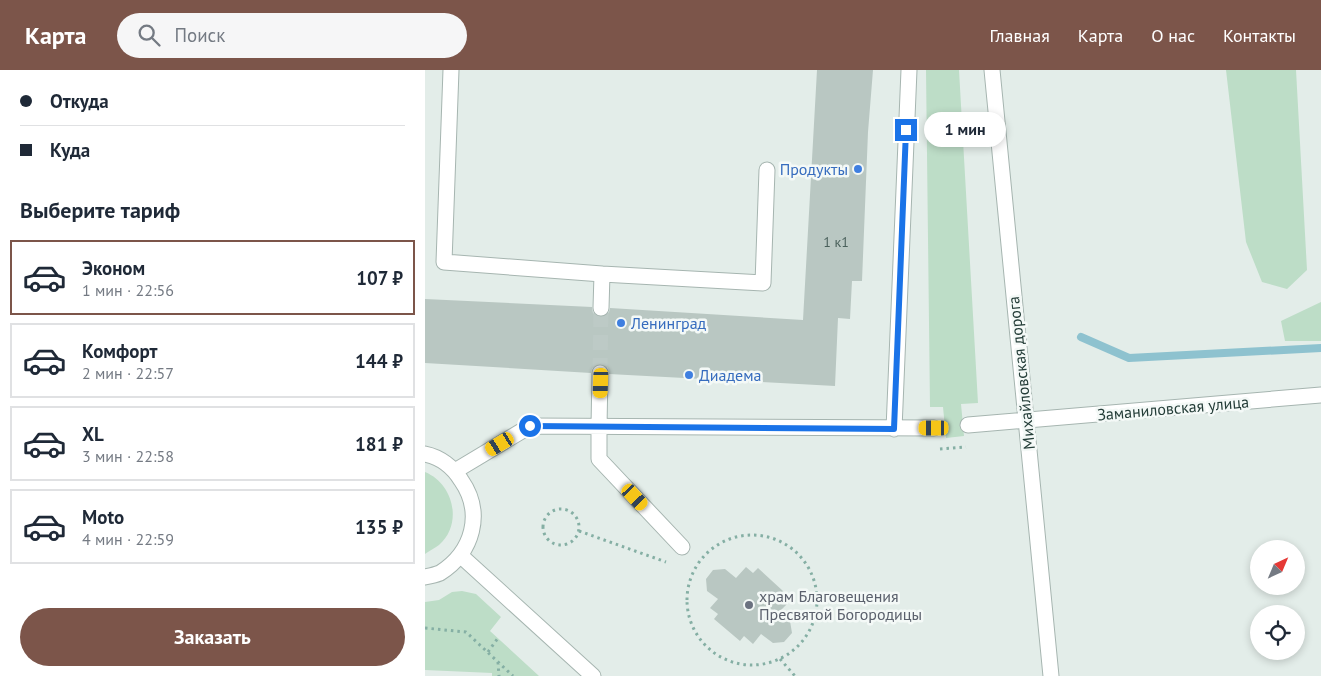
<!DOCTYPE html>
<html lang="ru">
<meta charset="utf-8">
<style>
:root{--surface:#fff;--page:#f6f6f7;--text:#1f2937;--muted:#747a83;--line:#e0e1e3;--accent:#7c554a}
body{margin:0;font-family:"PT Sans",sans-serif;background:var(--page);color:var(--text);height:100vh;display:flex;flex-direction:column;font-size:19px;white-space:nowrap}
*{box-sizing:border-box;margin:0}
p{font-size:16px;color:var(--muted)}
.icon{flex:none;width:28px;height:28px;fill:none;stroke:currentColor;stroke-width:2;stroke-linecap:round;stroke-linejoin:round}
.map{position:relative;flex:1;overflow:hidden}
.sheet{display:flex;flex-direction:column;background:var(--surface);width:425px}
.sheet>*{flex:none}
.guide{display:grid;align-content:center;height:110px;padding:0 20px;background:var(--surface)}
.needle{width:32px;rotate:44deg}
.buttons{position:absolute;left:825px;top:470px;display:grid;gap:10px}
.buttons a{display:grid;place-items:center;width:55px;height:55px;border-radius:50%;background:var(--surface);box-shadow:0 2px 8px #0003;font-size:25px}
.end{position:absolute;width:22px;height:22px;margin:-11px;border:6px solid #1a73e8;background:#fff;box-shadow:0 0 0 2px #fff}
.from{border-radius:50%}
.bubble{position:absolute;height:35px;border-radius:18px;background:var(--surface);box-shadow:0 2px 8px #0003;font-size:16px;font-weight:800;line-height:35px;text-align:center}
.car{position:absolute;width:15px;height:30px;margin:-15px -8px;border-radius:6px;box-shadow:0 0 4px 1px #0007;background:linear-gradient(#f5c518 24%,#345 0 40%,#f5c518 0 76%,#345 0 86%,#f5c518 0)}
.guide b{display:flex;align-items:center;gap:18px;height:48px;font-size:19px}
.guide b+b{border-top:1px solid var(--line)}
.guide i{width:12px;height:12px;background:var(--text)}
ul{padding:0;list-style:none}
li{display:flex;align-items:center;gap:15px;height:75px;margin:0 10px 8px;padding:0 10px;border:2px solid var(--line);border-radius:0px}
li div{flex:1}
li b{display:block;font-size:19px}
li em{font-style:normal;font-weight:800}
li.selected{border-color:var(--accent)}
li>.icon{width:45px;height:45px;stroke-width:1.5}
h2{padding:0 20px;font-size:22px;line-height:60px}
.button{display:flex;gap:10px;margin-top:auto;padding:10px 20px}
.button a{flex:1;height:58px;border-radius:30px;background:var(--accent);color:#fff;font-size:20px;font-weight:800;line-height:58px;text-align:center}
header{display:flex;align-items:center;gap:30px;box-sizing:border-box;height:70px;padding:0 25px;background:var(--accent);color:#fff}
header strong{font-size:24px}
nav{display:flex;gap:28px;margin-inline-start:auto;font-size:18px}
.search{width:350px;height:45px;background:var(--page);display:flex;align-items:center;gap:12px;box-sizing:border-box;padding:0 18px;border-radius:28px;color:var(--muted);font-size:19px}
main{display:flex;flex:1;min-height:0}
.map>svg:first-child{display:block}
.green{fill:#bdddc7}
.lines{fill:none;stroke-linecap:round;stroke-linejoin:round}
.stream{stroke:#8ec2cf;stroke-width:8}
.building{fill:#b9c7c2}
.minor-tunnel{stroke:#bdcac6;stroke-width:15;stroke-dasharray:15 8;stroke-linecap:butt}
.minor-casing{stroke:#a6b5b0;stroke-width:17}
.path{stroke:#85afa4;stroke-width:3;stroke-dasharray:2.5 4;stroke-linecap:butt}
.minor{stroke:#fff;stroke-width:15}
.route{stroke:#1a73e8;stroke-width:6}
.shop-dot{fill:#3f7fe0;stroke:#f4f9f7;stroke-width:2}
.worship-dot{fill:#6b7280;stroke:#f4f9f7;stroke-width:2}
.labels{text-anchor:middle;stroke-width:5;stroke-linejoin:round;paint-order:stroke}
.number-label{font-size:14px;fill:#49605a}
.shop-label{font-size:16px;fill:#366cbe;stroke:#f4f9f7;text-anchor:start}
.street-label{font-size:16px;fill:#243d38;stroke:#f4f9f7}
.worship-label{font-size:16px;fill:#5b616d;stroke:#f4f9f7;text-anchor:start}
</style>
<header>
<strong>Карта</strong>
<div class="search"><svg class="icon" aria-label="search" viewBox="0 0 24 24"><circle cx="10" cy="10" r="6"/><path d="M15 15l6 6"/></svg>Поиск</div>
<nav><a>Главная</a><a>Карта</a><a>О нас</a><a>Контакты</a></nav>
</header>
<main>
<section class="sheet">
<div class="guide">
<b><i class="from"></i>Откуда</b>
<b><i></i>Куда</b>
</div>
<h2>Выберите тариф</h2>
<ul>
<li class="selected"><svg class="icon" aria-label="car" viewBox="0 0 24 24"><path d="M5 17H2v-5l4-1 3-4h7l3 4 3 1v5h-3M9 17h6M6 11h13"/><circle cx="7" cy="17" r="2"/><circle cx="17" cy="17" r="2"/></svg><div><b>Эконом</b><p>1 мин · 22:56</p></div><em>107 ₽</em></li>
<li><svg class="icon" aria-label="car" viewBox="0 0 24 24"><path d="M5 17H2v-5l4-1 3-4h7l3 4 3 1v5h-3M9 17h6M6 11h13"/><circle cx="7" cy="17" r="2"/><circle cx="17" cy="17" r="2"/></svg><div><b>Комфорт</b><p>2 мин · 22:57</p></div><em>144 ₽</em></li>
<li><svg class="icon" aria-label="car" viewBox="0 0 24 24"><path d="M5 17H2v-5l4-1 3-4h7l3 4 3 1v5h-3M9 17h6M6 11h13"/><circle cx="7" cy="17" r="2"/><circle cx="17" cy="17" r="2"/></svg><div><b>XL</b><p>3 мин · 22:58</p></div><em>181 ₽</em></li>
<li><svg class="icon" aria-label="car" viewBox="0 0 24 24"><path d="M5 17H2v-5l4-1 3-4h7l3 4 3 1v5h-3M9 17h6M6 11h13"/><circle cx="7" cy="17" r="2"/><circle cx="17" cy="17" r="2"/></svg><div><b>Moto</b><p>4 мин · 22:59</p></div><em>135 ₽</em></li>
</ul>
<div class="button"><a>Заказать</a></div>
</section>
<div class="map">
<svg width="896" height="606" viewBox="0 0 896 606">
<rect width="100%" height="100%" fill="#e3ede9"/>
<path class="green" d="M501 0H534L553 333 536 334 539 366 521 368 518 337H505Z
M801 0H871L882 200 862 219 837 212 821 172Z
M896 232V271H860L856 251Z
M0 402C29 414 38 454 14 475 10 478 4 481 0 484Z
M37 521 51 524 76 547 65 561 114 606H67V603L0 600V532L14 530 27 522Z"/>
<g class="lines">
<path class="stream" d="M656 267 704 288 896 278"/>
</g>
<path class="building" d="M392 0H448L443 62 437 211H427L425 249 413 248 410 316 184 304 183 298 180 295 176 294 170 295 167 299 166 303 0 293V229L167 237 168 243 172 246 175 247 181 246 184 242 185 238 378 250Z
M321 497 328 503 333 498 358 521 354 525 363 533 354 542 365 551 367 563 359 572 348 573 336 564 328 574 319 566 315 571 289 549 293 544 285 538 293 529 282 521 281 509 288 500 300 499 311 508Z"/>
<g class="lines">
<path class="minor-tunnel" d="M175 303 176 238"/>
<g class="minor-casing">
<path id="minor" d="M26 0 19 192 177 204
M567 0 626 606
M176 238 177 204 338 213 342 100
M175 303 174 357V389L257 477
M543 355 896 325
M469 359 484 0
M0 384C15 387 28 397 36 410 59 443 48 482 15 503 10 505 5 506 0 507
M30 401 105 356 509 358
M35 485 168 606"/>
</g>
<path class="path" d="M515 379 541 377
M118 457a18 18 0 1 1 36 0a18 18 0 1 1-36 0Z
M154 461 241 492
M262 530a65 65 0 1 1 130 0a65 65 0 1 1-130 0Z
M0 558 41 562 88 606
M63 582 73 568
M355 589 370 606
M73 592 74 606"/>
<use href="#minor" class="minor"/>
</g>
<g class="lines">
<path class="route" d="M105 356 469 359 481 60"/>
</g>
<g class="shop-dot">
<circle cx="433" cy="99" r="5"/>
<circle cx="196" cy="253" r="5"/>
<circle cx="264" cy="305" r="5"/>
</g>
<circle class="worship-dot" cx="324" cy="535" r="5"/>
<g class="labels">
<g class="number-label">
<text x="411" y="177">1 к1</text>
</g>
<g class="shop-label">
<text x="423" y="105" text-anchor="end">Продукты</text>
<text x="206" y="259">Ленинград</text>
<text x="274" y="311">Диадема</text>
</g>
<g class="street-label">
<text transform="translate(596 303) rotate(-96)" y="6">Михайловская дорога</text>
<text transform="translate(748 338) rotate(-5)" y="6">Заманиловская улица</text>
</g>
<g class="worship-label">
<text x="334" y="532">храм Благовещения<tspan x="334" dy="18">Пресвятой Богородицы</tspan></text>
</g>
</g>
</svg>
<div class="buttons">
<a><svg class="needle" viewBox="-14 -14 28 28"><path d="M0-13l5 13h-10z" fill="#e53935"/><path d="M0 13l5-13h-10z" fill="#747a83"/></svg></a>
<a><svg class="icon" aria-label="locate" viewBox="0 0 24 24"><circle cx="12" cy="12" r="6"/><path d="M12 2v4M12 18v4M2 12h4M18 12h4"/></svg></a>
</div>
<i class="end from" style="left:105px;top:356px"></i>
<i class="end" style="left:481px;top:60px"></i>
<div class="bubble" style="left:499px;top:42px;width:82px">1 мин</div>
<i class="car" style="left:176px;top:313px;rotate:182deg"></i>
<i class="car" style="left:509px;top:358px;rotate:270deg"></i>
<i class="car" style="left:75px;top:374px;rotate:239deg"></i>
<i class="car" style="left:210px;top:427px;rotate:137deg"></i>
</div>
</main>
